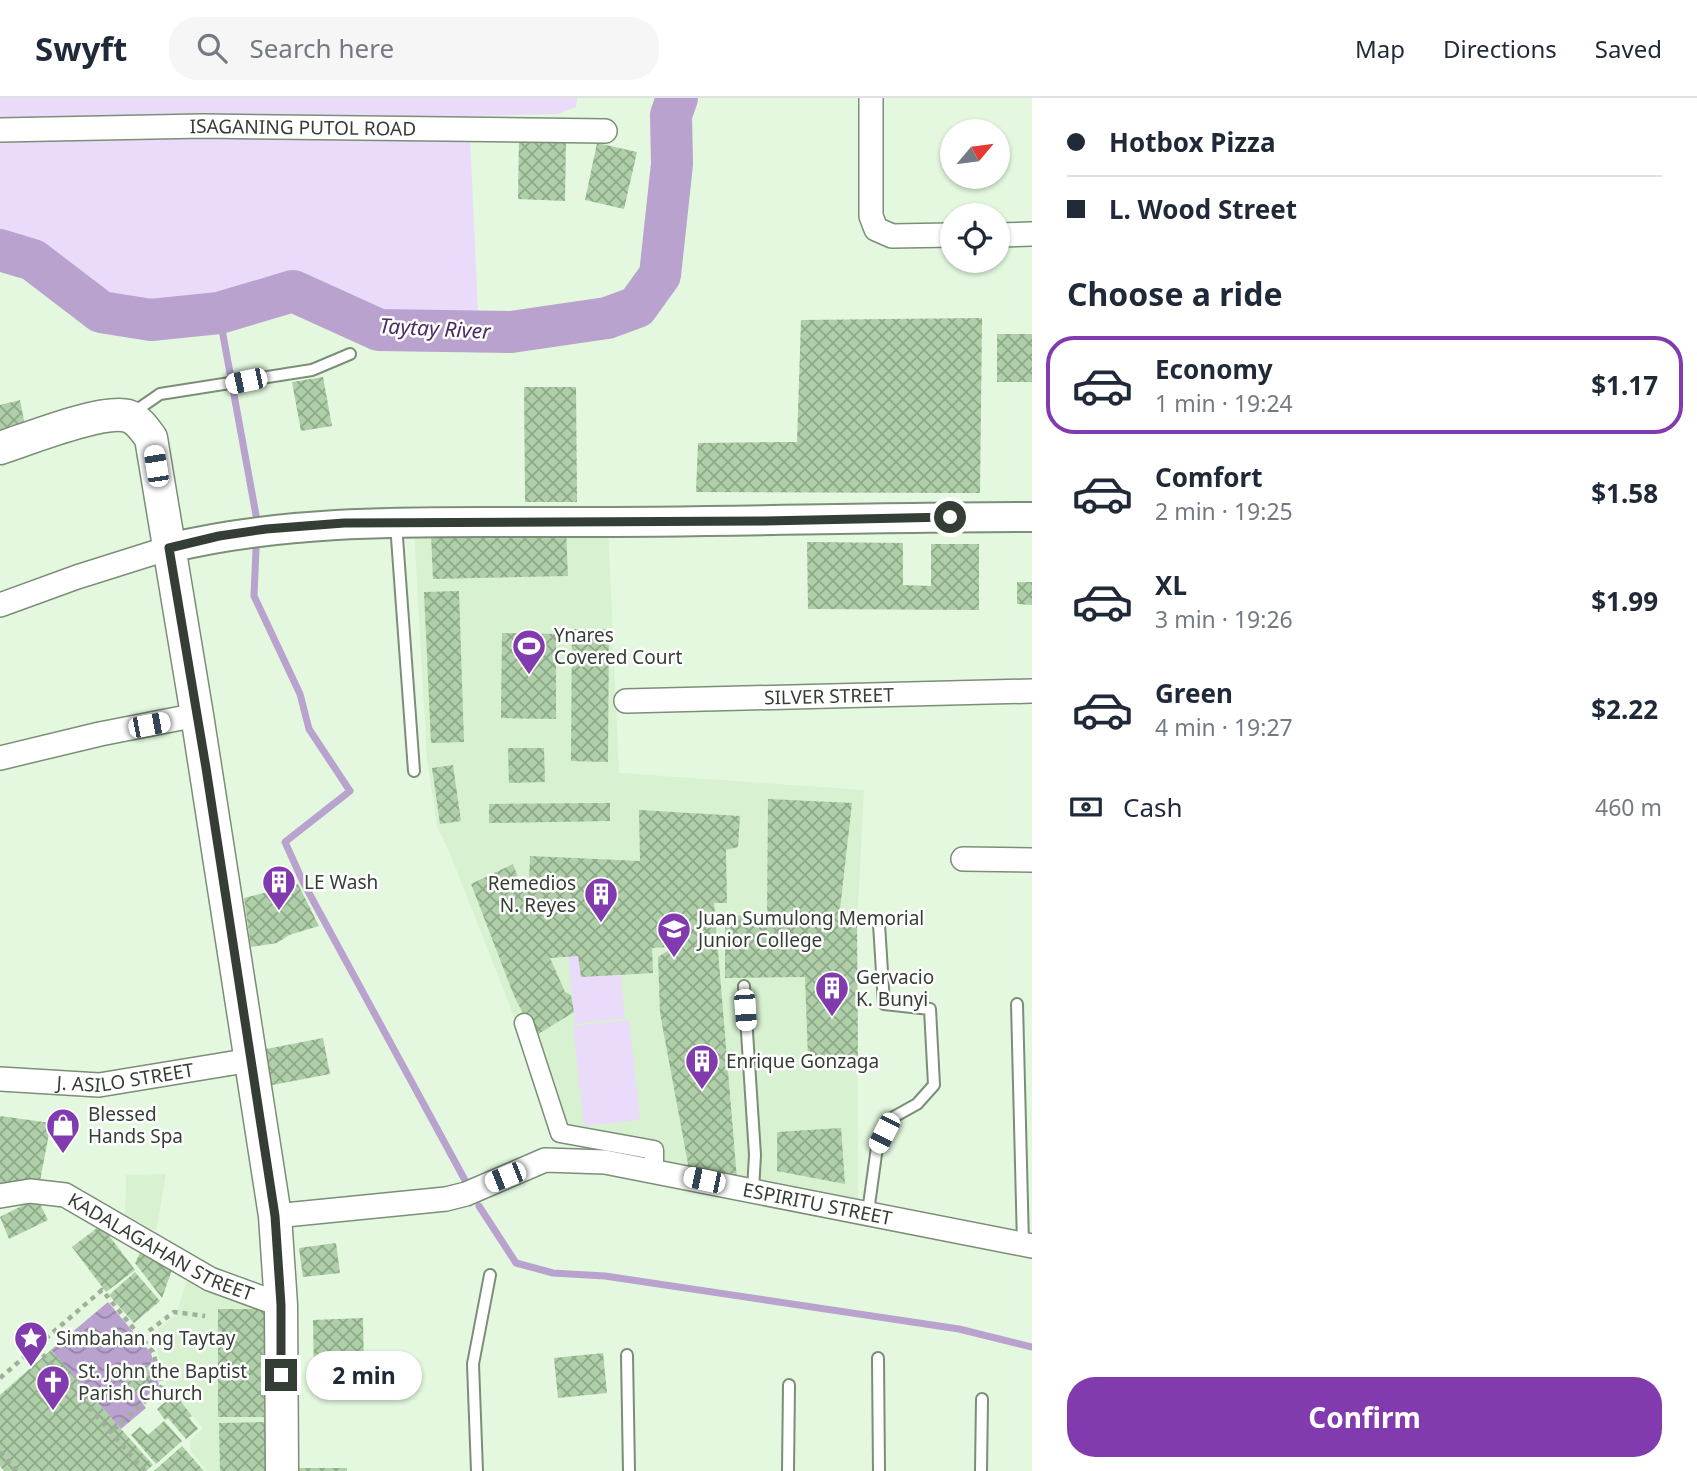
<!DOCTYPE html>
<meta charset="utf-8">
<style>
:root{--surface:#fff;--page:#f6f6f7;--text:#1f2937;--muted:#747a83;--line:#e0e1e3;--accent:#813baf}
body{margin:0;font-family:"Noto Sans",sans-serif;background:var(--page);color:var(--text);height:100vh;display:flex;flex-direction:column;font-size:26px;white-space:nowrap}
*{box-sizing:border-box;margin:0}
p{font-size:23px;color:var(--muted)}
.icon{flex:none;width:38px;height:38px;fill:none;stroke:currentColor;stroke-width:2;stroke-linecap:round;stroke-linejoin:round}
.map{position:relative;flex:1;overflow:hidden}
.drawer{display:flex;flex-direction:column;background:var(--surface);width:665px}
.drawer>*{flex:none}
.banner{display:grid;align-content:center;height:154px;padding:0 35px;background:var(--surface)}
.needle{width:46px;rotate:61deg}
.controls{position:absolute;left:940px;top:21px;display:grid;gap:14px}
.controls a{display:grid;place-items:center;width:70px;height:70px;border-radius:50%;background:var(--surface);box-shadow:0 2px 5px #0004;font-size:35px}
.end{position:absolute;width:32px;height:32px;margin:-16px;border:9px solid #353e34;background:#fff;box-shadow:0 0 0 4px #fff}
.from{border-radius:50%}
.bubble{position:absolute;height:49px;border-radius:24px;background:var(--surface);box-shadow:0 2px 5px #0004;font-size:23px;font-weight:700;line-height:49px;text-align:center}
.car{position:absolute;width:21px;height:42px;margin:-21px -10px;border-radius:9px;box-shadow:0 0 5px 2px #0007;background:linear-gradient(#fff 24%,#345 0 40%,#fff 0 76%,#345 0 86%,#fff 0)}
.banner b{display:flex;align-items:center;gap:24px;height:66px;font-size:26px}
.banner b+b{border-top:2px solid var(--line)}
.banner i{width:18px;height:18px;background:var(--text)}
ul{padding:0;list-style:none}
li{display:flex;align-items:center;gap:21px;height:98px;margin:0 14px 10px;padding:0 21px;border:4px solid transparent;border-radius:28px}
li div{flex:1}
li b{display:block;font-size:26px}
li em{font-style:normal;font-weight:700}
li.on{border-color:var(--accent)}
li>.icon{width:63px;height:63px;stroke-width:1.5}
h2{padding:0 35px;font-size:32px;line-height:84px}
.pay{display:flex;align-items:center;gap:18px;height:77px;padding:0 35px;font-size:26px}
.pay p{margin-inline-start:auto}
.cta{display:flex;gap:14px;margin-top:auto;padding:14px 35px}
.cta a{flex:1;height:80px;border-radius:28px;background:var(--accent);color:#fff;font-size:28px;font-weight:700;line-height:80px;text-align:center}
header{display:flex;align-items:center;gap:42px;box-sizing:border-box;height:98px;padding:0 35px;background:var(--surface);border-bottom:2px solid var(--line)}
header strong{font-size:33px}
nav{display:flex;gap:38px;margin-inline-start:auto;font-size:24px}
.search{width:490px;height:63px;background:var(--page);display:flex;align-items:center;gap:18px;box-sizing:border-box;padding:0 24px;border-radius:28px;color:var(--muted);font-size:26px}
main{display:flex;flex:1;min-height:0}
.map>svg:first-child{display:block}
.built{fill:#d7f1d1}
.green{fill:#ebdbfa}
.water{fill:url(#water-waves)}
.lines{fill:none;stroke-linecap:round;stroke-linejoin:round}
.stream{stroke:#b9a2ce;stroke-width:7}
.river{stroke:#b9a2ce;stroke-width:42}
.building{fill:url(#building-cross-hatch)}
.service-casing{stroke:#7b8e77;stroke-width:14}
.pedestrian-casing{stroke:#7b8e77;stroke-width:21}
.minor-casing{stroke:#7b8e77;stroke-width:26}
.tertiary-casing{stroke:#7b8e77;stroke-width:32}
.secondary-casing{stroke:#7b8e77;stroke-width:35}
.path{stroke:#a0b09d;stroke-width:4.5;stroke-dasharray:5 5;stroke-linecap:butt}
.service{stroke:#fff;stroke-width:10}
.pedestrian{stroke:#fff;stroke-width:18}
.minor{stroke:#fff;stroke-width:23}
.tertiary{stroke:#fff;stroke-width:28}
.secondary{stroke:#fff;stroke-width:32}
.route{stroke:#353e34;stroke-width:9}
.labels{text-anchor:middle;stroke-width:5;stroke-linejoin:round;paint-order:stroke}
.street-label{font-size:19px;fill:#353e34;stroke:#fefefe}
.poi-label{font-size:19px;fill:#353e34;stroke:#fefefe;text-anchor:start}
.water-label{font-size:21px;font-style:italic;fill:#4b2b62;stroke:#fefefe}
</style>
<header>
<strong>Swyft</strong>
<div class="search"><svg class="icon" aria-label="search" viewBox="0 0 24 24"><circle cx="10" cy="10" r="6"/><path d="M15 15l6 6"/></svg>Search here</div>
<nav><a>Map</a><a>Directions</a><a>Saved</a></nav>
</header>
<main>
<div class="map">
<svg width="1032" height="1373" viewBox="0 0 1032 1373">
<defs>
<pattern id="water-waves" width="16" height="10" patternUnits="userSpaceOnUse" patternTransform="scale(1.75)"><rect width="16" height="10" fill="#b9a2ce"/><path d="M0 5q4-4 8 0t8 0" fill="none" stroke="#9785a8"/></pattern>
<pattern id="building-cross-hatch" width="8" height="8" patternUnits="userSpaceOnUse" patternTransform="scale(1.75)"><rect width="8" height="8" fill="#aecfa7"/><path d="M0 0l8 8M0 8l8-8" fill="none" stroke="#8ea989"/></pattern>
</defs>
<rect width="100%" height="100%" fill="#e3f8df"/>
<path class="built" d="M608 429 619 675 864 692 857 824 858 1108 559 1042 506 898 449 753 437 728 427 661 414 430Z
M166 1076 156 1133 125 1116 126 1077Z
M190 1172 267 1210 268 1373H207L191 1354 190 1343 203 1330 166 1286 153 1235 176 1217Z"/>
<path class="green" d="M0 0H577L576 9 558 16 469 18 478 215 382 223 299 183 209 206 112 198 48 156 0 139Z
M617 848 625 920 575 926 568 853Z
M629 922 640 1022 584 1028 573 928Z"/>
<path class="water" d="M108 1204 151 1255 159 1287 141 1303 146 1310 121 1331 51 1252Z"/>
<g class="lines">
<path class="stream" d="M219 215 256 417
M256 451 254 498 300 596 309 631 350 693 285 744 303 784 466 1084
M479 1108 516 1165 553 1175 605 1178 959 1231 1032 1249"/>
<path class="river" d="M0 152 33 162 101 214 151 222 219 215 293 193 379 232 511 234 607 220 637 209 660 177 672 66 671 17 677 0"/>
</g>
<path class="building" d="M519 38 566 40 565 103 518 101Z
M597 45 637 54 624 111 585 102Z
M982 220 980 395 696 394 698 345 797 344 801 222Z
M997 236H1032V284H997Z
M323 279 332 328 301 333 292 284Z
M524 289H576L577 404H525Z
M20 302 27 338 0 345V307Z
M566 432 568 478 433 481 431 435Z
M807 444 903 445V487L931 488V446H979V512L808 511Z
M1017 484H1032V507L1017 506Z
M459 493 464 644 431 645 424 494Z
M572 531H609L608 664 571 663Z
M502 535 556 536V621L501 620Z
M508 650H544L545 684 509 685Z
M453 667 461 723 440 726 432 670Z
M768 701 852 705 839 820 857 823 858 960H808L805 879 725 880V817L767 819Z
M610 705V723L489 725V706Z
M639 712 740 718 738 749 726 752 727 805H714L737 1081 689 1071 660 915 658 859 669 852 668 849 652 850 653 875 581 879 578 858 550 860 565 894 571 897 574 914 535 938 514 898 471 786 513 766 519 782 529 784 530 758 640 763Z
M298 786 319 828 289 837 277 845 251 849 244 800Z
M323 940 330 976 267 988 261 952Z
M0 1018 51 1025 39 1088 0 1086Z
M841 1030 845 1086 777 1073V1034Z
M37 1100 48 1122 9 1141 0 1119Z
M101 1127 135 1172 106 1194 72 1149Z
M336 1145 340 1175 303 1179 299 1150Z
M142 1151 174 1166 162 1200 135 1165Z
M135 1174 160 1203 134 1225 109 1197Z
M218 1211H264V1319H218Z
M363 1220 364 1273 314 1275 313 1222Z
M51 1252 153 1367 146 1373H4L0 1368V1297Z
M603 1255 607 1295 558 1300 554 1260Z
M145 1266 155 1278 127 1302 117 1290Z
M171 1299 175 1304 179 1301 192 1318 189 1320 198 1331 186 1341 168 1320 165 1322 157 1311Z
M164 1323 182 1343 156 1366 131 1337 140 1329 148 1337Z
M265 1324V1373H220L219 1325Z
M182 1348 204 1373H154Z
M299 1370H347V1373H299Z"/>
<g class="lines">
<g class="service-casing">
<path id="service" d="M131 316 160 296 312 272 350 256
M396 426 414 673
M744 888 755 1057 753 1092
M1017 906 1023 1146
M868 1114 877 1049 890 1021 917 1006 934 987 930 911 884 906 879 826
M627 1257 629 1373
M878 1260 879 1373
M477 1373 473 1266 490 1177
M788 1373 789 1287
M981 1373 982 1301"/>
</g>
<g class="pedestrian-casing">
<path id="pedestrian" d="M524 925 560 1035 654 1052V1072"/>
</g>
<g class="minor-casing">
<g id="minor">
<path d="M871 0V118L876 131 892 138 952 137"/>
<path id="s1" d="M0 32 202 28 605 33"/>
<path d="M998 137 1032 136"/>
<path d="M0 507 77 479 169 450"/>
<path id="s2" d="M626 603 1032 593"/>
<path d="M0 660 100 636 197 617"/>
<path d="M963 761 1032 762"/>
<path id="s3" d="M0 981 99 987 251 962"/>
<path id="s4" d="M0 1098 30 1093 65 1097 210 1181 281 1207"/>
<path id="s5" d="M275 1118 446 1101 466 1096 545 1062 605 1064 1032 1148"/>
</g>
</g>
<g class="tertiary-casing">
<path id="tertiary" d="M169 450C302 418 439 425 576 424 728 424 880 419 1032 419"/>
</g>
<g class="secondary-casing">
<path id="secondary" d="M0 350C28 341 102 311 128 318 138 321 145 332 151 340L197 617 275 1118 281 1207 282 1373"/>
</g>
<path class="path" d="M141 1239 174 1214 205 1218
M36 1249 145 1373
M0 1280 102 1192 153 1254 162 1288 111 1334
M0 1354 17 1373"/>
<use href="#service" class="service"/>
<use href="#pedestrian" class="pedestrian"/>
<use href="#minor" class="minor"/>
<use href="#tertiary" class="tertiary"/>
<use href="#secondary" class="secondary"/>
</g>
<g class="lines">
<path class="route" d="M281 1277V1207L275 1118 206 670 169 450 219 438 266 431 344 425 765 423 950 419"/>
</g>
<defs>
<g id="stadium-pin" transform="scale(1.75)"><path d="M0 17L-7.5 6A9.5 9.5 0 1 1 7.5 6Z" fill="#813baf" stroke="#fefefe"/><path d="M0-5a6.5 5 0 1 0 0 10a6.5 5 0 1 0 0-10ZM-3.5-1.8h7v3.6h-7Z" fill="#fff"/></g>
<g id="building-pin" transform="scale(1.75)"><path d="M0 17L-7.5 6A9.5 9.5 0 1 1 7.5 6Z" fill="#813baf" stroke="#fefefe"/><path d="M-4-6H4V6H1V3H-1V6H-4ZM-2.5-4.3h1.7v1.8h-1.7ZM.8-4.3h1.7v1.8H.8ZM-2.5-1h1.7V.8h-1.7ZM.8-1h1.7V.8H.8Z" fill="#fff"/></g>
<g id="school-pin" transform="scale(1.75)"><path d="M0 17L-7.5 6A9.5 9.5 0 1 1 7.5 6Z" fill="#813baf" stroke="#fefefe"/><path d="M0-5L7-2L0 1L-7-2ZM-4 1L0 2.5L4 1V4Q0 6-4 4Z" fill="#fff"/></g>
<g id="shop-pin" transform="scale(1.75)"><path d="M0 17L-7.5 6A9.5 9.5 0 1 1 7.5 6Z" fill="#813baf" stroke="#fefefe"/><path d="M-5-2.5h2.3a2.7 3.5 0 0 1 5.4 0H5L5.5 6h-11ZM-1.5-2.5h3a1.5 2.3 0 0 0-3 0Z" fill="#fff"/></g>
<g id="sight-pin" transform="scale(1.75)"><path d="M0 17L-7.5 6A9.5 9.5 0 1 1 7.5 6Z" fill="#813baf" stroke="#fefefe"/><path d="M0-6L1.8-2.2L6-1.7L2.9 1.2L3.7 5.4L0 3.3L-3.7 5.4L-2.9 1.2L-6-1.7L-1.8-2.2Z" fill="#fff"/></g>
<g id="church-pin" transform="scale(1.75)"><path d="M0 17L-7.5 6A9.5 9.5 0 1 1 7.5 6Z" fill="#813baf" stroke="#fefefe"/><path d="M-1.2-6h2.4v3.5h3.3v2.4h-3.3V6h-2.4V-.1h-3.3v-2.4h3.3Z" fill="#fff"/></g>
</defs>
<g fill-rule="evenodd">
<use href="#stadium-pin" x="529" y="548"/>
<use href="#building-pin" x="279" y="784"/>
<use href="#building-pin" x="601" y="796"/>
<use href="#school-pin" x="674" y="831"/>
<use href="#building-pin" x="832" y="890"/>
<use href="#building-pin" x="702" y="963"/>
<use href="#shop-pin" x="63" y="1027"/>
<use href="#sight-pin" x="31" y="1240"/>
<use href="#church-pin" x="53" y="1284"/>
</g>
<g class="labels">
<g class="street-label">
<text dy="7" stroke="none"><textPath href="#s1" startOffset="303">ISAGANING PUTOL ROAD</textPath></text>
<text dy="7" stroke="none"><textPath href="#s2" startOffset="203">SILVER STREET</textPath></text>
<text dy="7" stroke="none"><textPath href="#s3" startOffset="126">J. ASILO STREET</textPath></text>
<text dy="7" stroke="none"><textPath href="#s5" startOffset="555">ESPIRITU STREET</textPath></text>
<text dy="7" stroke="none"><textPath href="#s4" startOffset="175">KADALAGAHAN STREET</textPath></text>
</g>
<g class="poi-label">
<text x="554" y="544">Ynares<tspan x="554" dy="22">Covered Court</tspan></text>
<text x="304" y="791">LE Wash</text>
<text x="576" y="792" text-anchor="end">Remedios<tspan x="576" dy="22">N. Reyes</tspan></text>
<text x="698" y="827">Juan Sumulong Memorial<tspan x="698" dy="22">Junior College</tspan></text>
<text x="856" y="886">Gervacio<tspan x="856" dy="22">K. Bunyi</tspan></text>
<text x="726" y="970">Enrique Gonzaga</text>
<text x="88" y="1023">Blessed<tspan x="88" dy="22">Hands Spa</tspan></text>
<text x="56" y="1247">Simbahan ng Taytay</text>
<text x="78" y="1280">St. John the Baptist<tspan x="78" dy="22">Parish Church</tspan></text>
</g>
<g class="water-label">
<text transform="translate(435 231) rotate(3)" y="7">Taytay River</text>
</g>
</g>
</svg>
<div class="controls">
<a><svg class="needle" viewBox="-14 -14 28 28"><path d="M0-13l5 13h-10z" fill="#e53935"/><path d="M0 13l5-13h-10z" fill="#747a83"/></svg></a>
<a><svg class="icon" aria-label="locate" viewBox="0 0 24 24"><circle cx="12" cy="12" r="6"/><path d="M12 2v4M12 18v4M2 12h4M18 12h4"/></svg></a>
</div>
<i class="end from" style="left:950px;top:419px"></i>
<i class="end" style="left:281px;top:1277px"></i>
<div class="bubble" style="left:306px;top:1253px;width:116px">2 min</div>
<i class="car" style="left:246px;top:283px;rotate:258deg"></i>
<i class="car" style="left:156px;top:368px;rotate:351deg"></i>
<i class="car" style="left:149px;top:627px;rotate:79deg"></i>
<i class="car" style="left:745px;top:912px;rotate:176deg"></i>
<i class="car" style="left:884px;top:1035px;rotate:207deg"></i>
<i class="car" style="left:505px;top:1079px;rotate:248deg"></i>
<i class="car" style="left:704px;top:1082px;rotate:282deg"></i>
</div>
<section class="drawer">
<div class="banner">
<b><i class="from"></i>Hotbox Pizza</b>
<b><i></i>L. Wood Street</b>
</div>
<h2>Choose a ride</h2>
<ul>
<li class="on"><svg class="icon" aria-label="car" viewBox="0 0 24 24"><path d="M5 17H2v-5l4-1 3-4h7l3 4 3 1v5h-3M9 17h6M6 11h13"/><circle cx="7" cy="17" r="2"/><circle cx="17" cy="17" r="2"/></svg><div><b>Economy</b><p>1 min · 19:24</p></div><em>$1.17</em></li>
<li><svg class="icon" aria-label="car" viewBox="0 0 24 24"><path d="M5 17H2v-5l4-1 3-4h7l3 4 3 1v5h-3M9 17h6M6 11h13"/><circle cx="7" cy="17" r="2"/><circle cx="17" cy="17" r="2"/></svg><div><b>Comfort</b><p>2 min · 19:25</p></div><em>$1.58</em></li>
<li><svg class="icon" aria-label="car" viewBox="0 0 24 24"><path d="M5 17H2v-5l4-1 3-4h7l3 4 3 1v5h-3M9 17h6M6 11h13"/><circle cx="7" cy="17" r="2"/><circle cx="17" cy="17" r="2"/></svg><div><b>XL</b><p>3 min · 19:26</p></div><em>$1.99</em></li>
<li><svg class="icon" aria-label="car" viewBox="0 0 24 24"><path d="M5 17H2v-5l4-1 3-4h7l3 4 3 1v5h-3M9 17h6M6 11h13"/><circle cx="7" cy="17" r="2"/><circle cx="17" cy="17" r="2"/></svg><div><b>Green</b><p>4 min · 19:27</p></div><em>$2.22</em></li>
</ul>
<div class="pay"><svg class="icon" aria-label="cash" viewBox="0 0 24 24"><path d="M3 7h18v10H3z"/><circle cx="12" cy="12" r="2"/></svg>Cash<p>460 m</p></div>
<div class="cta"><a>Confirm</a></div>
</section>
</main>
